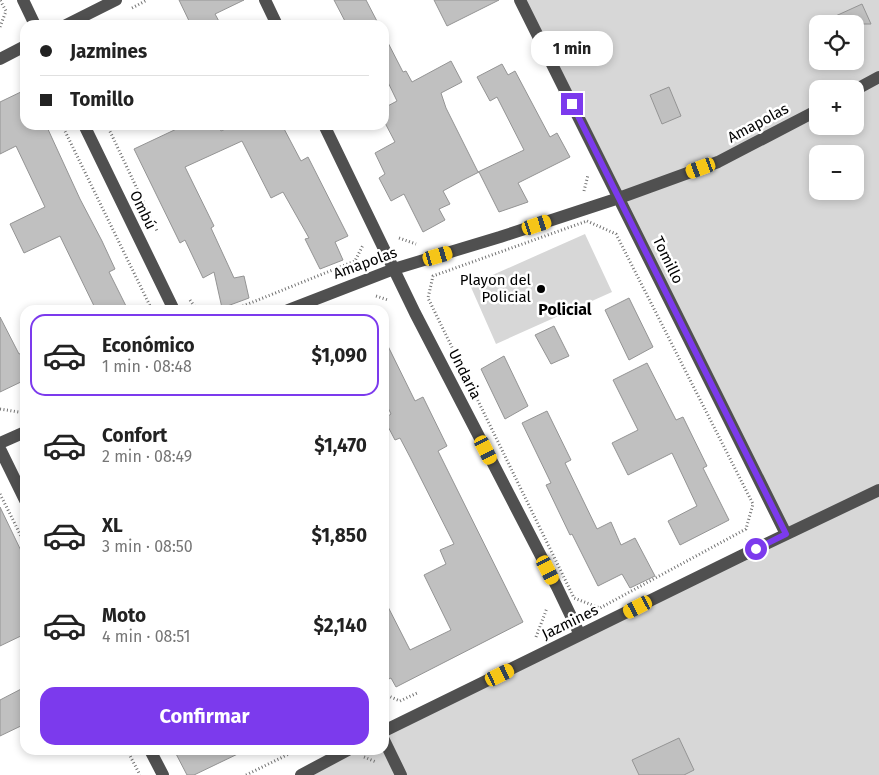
<!DOCTYPE html>
<html lang="es">
<meta charset="utf-8">
<style>
:root{--surface:#fff;--page:#f6f6f6;--text:#222;--muted:#767676;--line:#e0e0e0;--accent:#7c3aed}
body{margin:0;font-family:"Fira Sans",sans-serif;background:var(--page);color:var(--text);height:100vh;display:flex;flex-direction:column;font-size:19px;white-space:nowrap}
*{box-sizing:border-box;margin:0}
p{font-size:16px;color:var(--muted)}
.icon{flex:none;width:28px;height:28px;fill:none;stroke:currentColor;stroke-width:2;stroke-linecap:round;stroke-linejoin:round}
.map{position:relative;flex:1;overflow:hidden}
.drawer{position:absolute;left:20px;top:305px;width:369px;height:450px;display:flex;flex-direction:column;background:var(--surface);border-radius:15px;box-shadow:0 2px 8px #0003}
.drawer>*{flex:none}
.guide{position:absolute;left:20px;top:20px;width:369px;height:110px;border-radius:15px;box-shadow:0 2px 8px #0003;display:grid;align-content:center;height:110px;padding:0 20px;background:var(--surface)}
.fabs{position:absolute;left:809px;top:15px;display:grid;gap:10px}
.fabs a{display:grid;place-items:center;width:55px;height:55px;border-radius:10px;background:var(--surface);box-shadow:0 2px 8px #0003;font-size:25px}
.end{position:absolute;width:22px;height:22px;margin:-11px;border:6px solid #7c3aed;background:#fff;box-shadow:0 0 0 2px #fff}
.from{border-radius:50%}
.bubble{position:absolute;height:35px;border-radius:15px;background:var(--surface);box-shadow:0 2px 8px #0003;font-size:16px;font-weight:700;line-height:35px;text-align:center}
.car{position:absolute;width:15px;height:30px;margin:-15px -8px;border-radius:6px;box-shadow:0 0 4px 1px #0007;background:linear-gradient(#f5c518 24%,#345 0 40%,#f5c518 0 76%,#345 0 86%,#f5c518 0)}
.guide b{display:flex;align-items:center;gap:18px;height:48px;font-size:19px}
.guide b+b{border-top:1px solid var(--line)}
.guide i{width:12px;height:12px;background:var(--text)}
ul{padding:9px 0 0;list-style:none}
li{display:flex;align-items:center;gap:15px;height:82px;margin:0 10px 8px;padding:0 10px;border:2px solid transparent;border-radius:15px}
li div{flex:1}
li b{display:block;font-size:19px}
li em{font-style:normal;font-weight:700}
li.current{border-color:var(--accent)}
li>.icon{width:45px;height:45px;stroke-width:1.5}
.cta{display:flex;gap:10px;margin-top:auto;padding:10px 20px}
.cta a{flex:1;height:58px;border-radius:15px;background:var(--accent);color:#fff;font-size:20px;font-weight:700;line-height:58px;text-align:center}
.map>svg:first-child{display:block}
.green{fill:#d7d7d7;fill-rule:evenodd}
.building{fill:#c0c0c0;stroke:#949494}
.lines{fill:none;stroke-linecap:round;stroke-linejoin:round}
.path{stroke:#727272;stroke-width:3;stroke-dasharray:1 2.5;stroke-linecap:butt}
.minor{stroke:#505050;stroke-width:12}
.route{stroke:#7c3aed;stroke-width:6}
.poi-dot{fill:#000;stroke:#fff;stroke-width:2}
.labels{text-anchor:middle;stroke-width:5;stroke-linejoin:round;paint-order:stroke}
.street-label{font-size:15px;fill:#000;stroke:#fff}
.poi-label{font-size:15px;fill:#000;stroke:#fff;text-anchor:end}
.neighbourhood-label{font-size:16px;font-weight:bold;fill:#000;stroke:#fff}
</style>
<div class="map">
<svg width="879" height="775" viewBox="0 0 879 775">
<rect width="100%" height="100%" fill="#fff"/>
<path class="green" d="M520 0H879V775H301L348 750H384V731L786 534ZM818 24H855V61H818ZM818 89H855V126H818ZM818 154H855V191H818Z
M585 234 612 292 496 344 470 285Z"/>
<path class="building" d="M179 0H244L215 14 221 25H191Z
M334 0H366L379 25H347Z
M434 0H499L447 26Z
M862 4 871 24H818Z
M384 35 403 72 406 71 412 82 451 61 462 82 441 93 446 108 478 172 524 150 497 97 490 101 477 77 502 64 508 75 515 71 550 137 557 133 570 157 518 183 528 202 499 212 479 172 463 180 443 191 450 204 439 209 445 220 423 232 404 194 391 201 379 178 385 174 375 153 395 142 384 121V108L397 101 384 74Z
M669 87 681 116 662 124 650 95Z
M25 90V125H46L80 199 102 241 115 269 109 272 128 310H96L60 236 24 253 10 224 45 207 16 146 0 154V102Z
M185 125H218L221 131 234 125H282L301 161 308 157 348 236 335 242 343 260 320 269 305 239 309 238 283 192 271 198 242 141 185 167 214 226 211 228 234 278 244 276 249 298 222 308 214 272 203 278 185 240 180 243 134 149Z
M629 298 653 347 629 360 605 310Z
M0 317 19 354 25 352V380L0 392Z
M554 326 569 356 551 364 535 335Z
M384 338 415 401 423 397 447 446 438 451 523 622 396 687 391 678 384 681V599L410 650 451 630 424 575 446 564 440 550 454 544 410 457 400 438 395 440 384 419 391 414 384 399Z
M504 356 528 406 505 419 481 369Z
M647 363 676 420 683 417 707 466 703 468 729 520 680 545 668 521 697 506 672 453 628 475 612 443 638 430 613 380Z
M547 411 571 460 565 463 597 529 611 522 621 545 635 538 655 576 630 588 622 574 598 586 572 534 570 535 546 485 551 483 522 423Z
M0 507 25 559V634L0 646Z
M25 687V724L0 736V700Z
M679 738 694 770 684 775H639L632 760Z
M174 750H246L194 775H187Z"/>
<g class="lines">
<path class="path" d="M132 8 147 0
M0 27 6 11 0 0
M831 89 839 84
M62 125 152 310
M107 125 157 231
M584 191 588 175
M587 221 616 234 753 504 746 529 600 608 574 598 428 298 433 276Z
M399 238 416 244
M376 296 388 300
M190 300 197 310
M233 310 355 261 363 245
M0 409 25 413
M0 494 25 544
M536 637 547 608
M384 694 400 701 417 693
M127 750 140 775
M364 757 376 762
M246 775 297 750"/>
<path class="minor" d="M23 0 35 25
M265 0 277 25
M520 0 786 534
M66 25 116 0
M0 59 25 46
M855 90 879 77
M84 125 174 310
M324 125 415 313 557 587 580 635
M288 310 394 269 500 237 619 198 718 162 818 110
M0 443 25 432
M0 449 25 500
M384 731 741 556 879 490
M384 740 401 775
M150 750 163 775
M301 775 348 750"/>
</g>
<g class="lines">
<path class="route" d="M572 104 786 534 756 549"/>
</g>
<circle class="poi-dot" cx="541" cy="289" r="5"/>
<g class="labels">
<g class="street-label">
<text transform="translate(758 123) rotate(-28)" y="5">Amapolas</text>
<text transform="translate(143 210) rotate(64)" y="5">Ombú</text>
<text transform="translate(668 260) rotate(64)" y="5">Tomillo</text>
<text transform="translate(365 263) rotate(-20)" y="5">Amapolas</text>
<text transform="translate(465 374) rotate(63)" y="5">Undaria</text>
<text transform="translate(570 622) rotate(-26)" y="5">Jazmines</text>
</g>
<g class="poi-label">
<text x="531" y="285">Playon del<tspan x="531" dy="17">Policial</tspan></text>
</g>
<g class="neighbourhood-label">
<text x="565" y="315">Policial</text>
</g>
</g>
</svg>
<div class="fabs">
<a><svg class="icon" aria-label="locate" viewBox="0 0 24 24"><circle cx="12" cy="12" r="6"/><path d="M12 2v4M12 18v4M2 12h4M18 12h4"/></svg></a>
<a>+</a>
<a>−</a>
</div>
<i class="end from" style="left:756px;top:549px"></i>
<i class="end" style="left:572px;top:104px"></i>
<div class="bubble" style="left:531px;top:31px;width:82px">1 min</div>
<i class="car" style="left:701px;top:168px;rotate:250deg"></i>
<i class="car" style="left:537px;top:225px;rotate:72deg"></i>
<i class="car" style="left:438px;top:256px;rotate:74deg"></i>
<i class="car" style="left:486px;top:450px;rotate:153deg"></i>
<i class="car" style="left:548px;top:570px;rotate:153deg"></i>
<i class="car" style="left:638px;top:607px;rotate:243deg"></i>
<i class="car" style="left:500px;top:675px;rotate:64deg"></i>
<div class="guide">
<b><i class="from"></i>Jazmines</b>
<b><i></i>Tomillo</b>
</div>
<section class="drawer">
<ul>
<li class="current"><svg class="icon" aria-label="car" viewBox="0 0 24 24"><path d="M5 17H2v-5l4-1 3-4h7l3 4 3 1v5h-3M9 17h6M6 11h13"/><circle cx="7" cy="17" r="2"/><circle cx="17" cy="17" r="2"/></svg><div><b>Económico</b><p>1 min · 08:48</p></div><em>$1,090</em></li>
<li><svg class="icon" aria-label="car" viewBox="0 0 24 24"><path d="M5 17H2v-5l4-1 3-4h7l3 4 3 1v5h-3M9 17h6M6 11h13"/><circle cx="7" cy="17" r="2"/><circle cx="17" cy="17" r="2"/></svg><div><b>Confort</b><p>2 min · 08:49</p></div><em>$1,470</em></li>
<li><svg class="icon" aria-label="car" viewBox="0 0 24 24"><path d="M5 17H2v-5l4-1 3-4h7l3 4 3 1v5h-3M9 17h6M6 11h13"/><circle cx="7" cy="17" r="2"/><circle cx="17" cy="17" r="2"/></svg><div><b>XL</b><p>3 min · 08:50</p></div><em>$1,850</em></li>
<li><svg class="icon" aria-label="car" viewBox="0 0 24 24"><path d="M5 17H2v-5l4-1 3-4h7l3 4 3 1v5h-3M9 17h6M6 11h13"/><circle cx="7" cy="17" r="2"/><circle cx="17" cy="17" r="2"/></svg><div><b>Moto</b><p>4 min · 08:51</p></div><em>$2,140</em></li>
</ul>
<div class="cta"><a>Confirmar</a></div>
</section>
</div>
